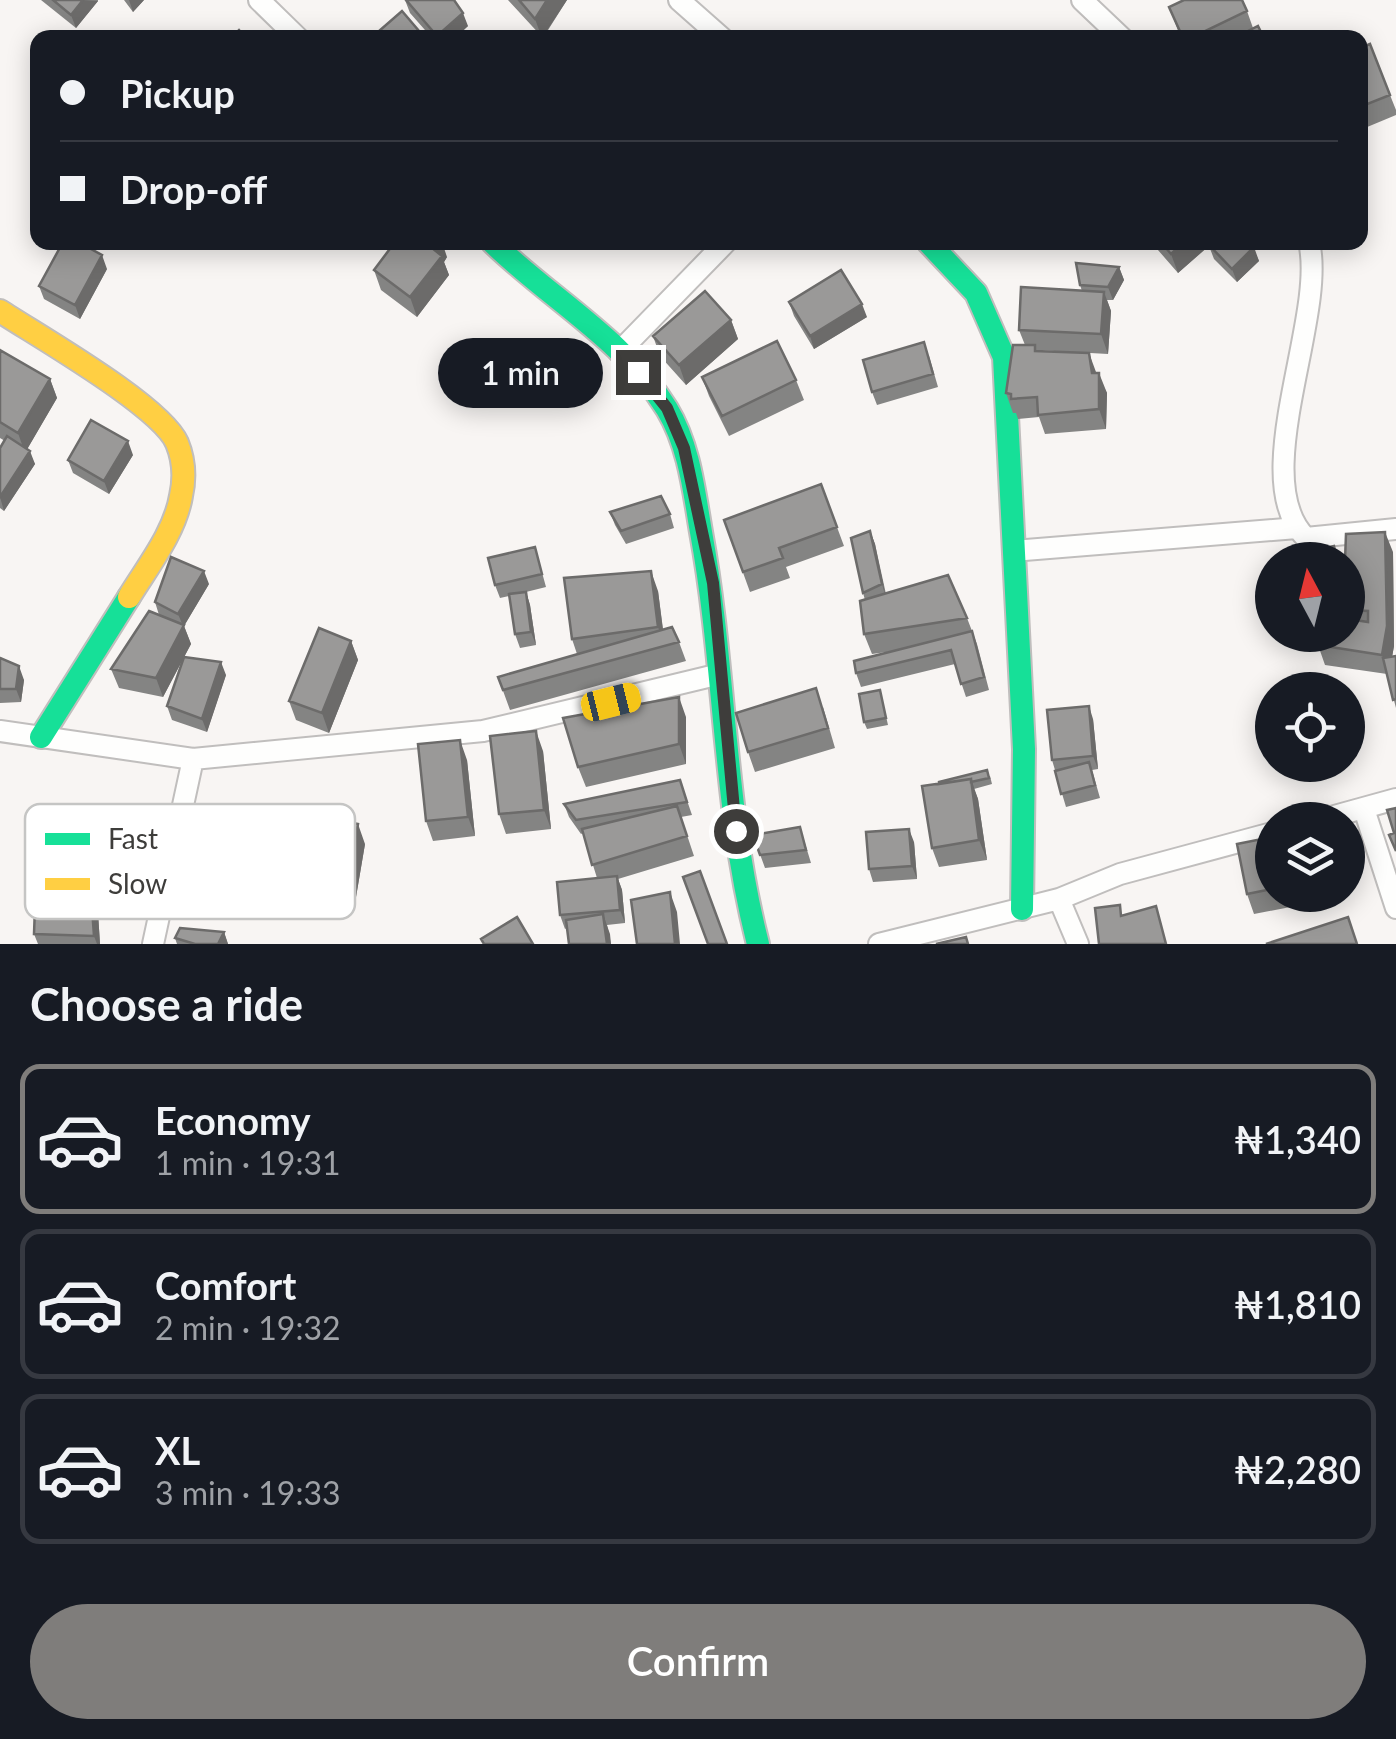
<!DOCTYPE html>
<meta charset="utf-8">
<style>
:root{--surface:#171b24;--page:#20242c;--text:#f1f3f6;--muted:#9ea1a6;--line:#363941;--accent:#7f7d7b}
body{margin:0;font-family:Lato,sans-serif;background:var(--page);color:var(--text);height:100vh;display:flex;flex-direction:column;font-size:38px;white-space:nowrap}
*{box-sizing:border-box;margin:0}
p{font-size:32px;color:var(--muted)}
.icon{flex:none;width:55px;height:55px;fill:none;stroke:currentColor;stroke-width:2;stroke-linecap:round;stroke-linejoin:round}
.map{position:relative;height:944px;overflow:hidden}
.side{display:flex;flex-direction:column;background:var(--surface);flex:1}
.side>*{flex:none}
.top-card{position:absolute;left:30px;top:30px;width:1338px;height:220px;border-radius:20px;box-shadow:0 5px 25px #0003;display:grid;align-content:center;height:220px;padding:0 30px;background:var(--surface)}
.needle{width:65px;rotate:353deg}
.buttons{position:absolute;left:1255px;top:542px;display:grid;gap:20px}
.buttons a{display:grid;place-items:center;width:110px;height:110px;border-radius:50%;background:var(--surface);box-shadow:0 5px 25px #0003;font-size:50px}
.end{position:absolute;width:45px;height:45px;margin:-22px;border:12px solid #3e3d3b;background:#fff;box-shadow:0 0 0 5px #fff}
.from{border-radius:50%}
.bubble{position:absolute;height:70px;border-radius:35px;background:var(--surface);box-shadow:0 5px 25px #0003;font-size:32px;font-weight:600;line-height:70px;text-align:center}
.car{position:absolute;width:30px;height:60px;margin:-30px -15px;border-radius:12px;box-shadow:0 0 8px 2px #0007;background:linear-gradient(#f5c518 24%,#345 0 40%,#f5c518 0 76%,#345 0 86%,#f5c518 0)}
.top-card b{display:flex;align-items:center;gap:35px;height:95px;font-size:38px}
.top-card b+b{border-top:2px solid var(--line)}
.top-card i{width:25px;height:25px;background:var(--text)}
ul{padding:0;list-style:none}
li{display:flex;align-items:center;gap:30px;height:150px;margin:0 20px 15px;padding:0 10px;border:5px solid var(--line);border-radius:20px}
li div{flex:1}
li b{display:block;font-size:38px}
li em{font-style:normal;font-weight:600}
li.active{border-color:var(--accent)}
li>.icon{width:90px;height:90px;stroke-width:1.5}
h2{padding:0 30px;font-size:45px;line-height:120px}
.cta{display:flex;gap:20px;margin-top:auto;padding:20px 30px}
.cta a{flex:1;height:115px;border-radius:60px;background:var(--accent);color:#fff;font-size:40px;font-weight:600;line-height:115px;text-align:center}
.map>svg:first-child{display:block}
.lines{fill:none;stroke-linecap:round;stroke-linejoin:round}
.street-casing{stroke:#c0bebd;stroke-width:24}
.fast-casing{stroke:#c0bebd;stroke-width:26}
.slow-casing{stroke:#c0bebd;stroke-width:26}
.street{stroke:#fefefd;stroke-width:20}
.fast{stroke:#16e098;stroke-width:22}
.slow{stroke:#ffcf43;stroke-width:22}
.wall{fill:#848483}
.shaded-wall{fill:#6c6b6a}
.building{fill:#9a9998;stroke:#6c6b6a;stroke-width:2.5}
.route{stroke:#3e3d3b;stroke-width:12}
.key{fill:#fff;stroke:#c5c5c4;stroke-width:2.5}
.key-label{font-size:28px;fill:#3e3d3b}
</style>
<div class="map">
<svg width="1396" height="944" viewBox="0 0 1396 944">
<rect width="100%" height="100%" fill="#f8f5f3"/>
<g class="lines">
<g class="street-casing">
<path id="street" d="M259 0 298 38
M679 0 722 38
M1082 0 1122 38
M1309 242C1327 318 1246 479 1306 538L1396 529
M619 352 726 242
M1013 551 1297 528
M0 731 193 759 153 944
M193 759 483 731 720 674
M1364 809 1396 908
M1320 820 1396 799
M1059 899 1078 944
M879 944 1059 899 1120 874 1272 833"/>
</g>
<g class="fast-casing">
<path id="fast" d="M492 242C549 298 624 339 667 409 689 445 694 491 701 532 726 669 723 808 758 944
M928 242 976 293 1004 357 1024 749 1022 909
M41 737 129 597"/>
</g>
<g class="slow-casing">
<path id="slow" d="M0 311C38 336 161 406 177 443 184 460 185 478 181 496 175 532 148 566 129 597"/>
</g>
<use href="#street" class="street"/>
<use href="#fast" class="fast"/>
<use href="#slow" class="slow"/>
</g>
<path class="wall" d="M41 0H98V1L76 28Z
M124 0H144L133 12Z
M405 0 468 26 455 38H432L410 13Z
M508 0H567L543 38Z
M1169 7 1247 11 1253 28 1264 38H1181Z
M1360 48 1390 95 1396 110V115L1360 130Z
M1151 242H1250L1259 261 1237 282 1214 259 1209 246 1178 273Z
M447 257 444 262 449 275 417 317 381 290 374 270Z
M1119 267 1124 280 1113 300H1107L1111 311 1108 354 1037 350 1096 373 1107 393 1106 429 1045 434 1039 417 1018 419 1016 413H1013L1006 393 1025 345 1019 330 1082 291 1080 285Z
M107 269 80 319 44 299 39 286Z
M789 302 867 317 814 349 794 316Z
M731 320 738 339 686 385 660 356 653 336Z
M0 350 50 379 57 398 27 449 35 464 4 511 0 508V448L5 441 0 438Z
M929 356 938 387 877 405 872 392Z
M702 377 796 380 804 400 729 436 709 396Z
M133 455 109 494 73 473 68 460Z
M821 484 844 546 786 567 790 578 750 592 724 520Z
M610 512 670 514 674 528 626 544 615 525Z
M870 531 875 544 886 594 967 618 977 644 989 690 966 697 955 664 861 687 856 673 894 651 872 654 864 634 865 600 863 593Z
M535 547 546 587 526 592 530 605 536 645 520 648 515 634 509 596 500 598 495 585Z
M1393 552 1394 646 1392 657 1396 656V708L1387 674 1325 665 1318 645 1348 635V560Z
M209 584 184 626 191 644 184 657 226 675 207 732 172 720 167 706 182 661 163 697 119 688 111 669 159 615 155 602Z
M658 591 663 629 679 642 686 661 510 710 498 677 577 654 572 639Z
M351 641 358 660 329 733 296 720 289 701Z
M0 658 24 680 21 702 0 703Z
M880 690 888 725 867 729 864 722Z
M823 707 835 748 755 772 748 752Z
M686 717V764L586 787 578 767Z
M1093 719 1098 769 1092 770 1100 798 1066 807 1052 760Z
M543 751 551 829 506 834 499 814Z
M467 760 475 836 433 841 426 821Z
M990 776 992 784 974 789 978 799 987 860 939 867 932 848 922 786Z
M680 780 692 815 681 817 694 856 618 879 622 890 625 923 607 925 611 944H569L567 928 565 929 560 915 597 878 583 833 581 834 569 817 564 804Z
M753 835 804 840 811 863 765 868Z
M1272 837V895H1320L1321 901 1254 914 1247 894Z
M914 842 917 879 873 882 869 869Z
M365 844 356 897 316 901 308 882Z
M298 869 303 883 302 911 242 909 237 896Z
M98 913 100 944H38L34 934Z
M224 932 228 944H177L175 938Z"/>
<path class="shaded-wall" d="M83 0 98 1 76 28 71 15Z
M129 0H144L133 12Z
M547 0H567L542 38 535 19Z
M463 13 468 26 455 38H438L437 36Z
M436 242H442L447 257 444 262 449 275 417 317 410 297 432 248Z
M1184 242H1213L1178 273 1171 254Z
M1254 247 1259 261 1237 282 1232 269Z
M102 255 107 269 80 319 75 305Z
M1119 267 1124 280 1113 300 1108 287Z
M1104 292 1111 311 1108 354 1101 334Z
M862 304 867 317 814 349 810 336Z
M731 320 738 339 686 385 679 365Z
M1089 353 1096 372 1099 373 1107 393 1106 429 1099 409Z
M50 379 57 398 25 453 18 433Z
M128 441 133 455 109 494 104 481Z
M30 451 35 464 4 511 0 497Z
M870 531 875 544 886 598 882 584Z
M1385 532 1393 552 1394 646 1389 674 1382 655Z
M204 571 209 584 184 626 191 644 163 697 156 678 183 626 178 614Z
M651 571 658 591 665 647 658 627Z
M526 592 530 605 536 645 531 632Z
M351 641 358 660 329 733 322 713Z
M221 662 226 675 207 732 202 719Z
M19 666 24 680 21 702 16 689Z
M679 697 686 717V764L679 744Z
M1089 706 1093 719 1098 769 1093 756Z
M536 731 543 751 551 829 544 810Z
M460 740 467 760 475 836 468 817Z
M971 779 978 799 987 860 979 840Z
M358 824 365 844 356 897 348 878Z
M909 829 914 842 917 879 912 866Z
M298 869 303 883 302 911 297 898Z
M617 876 622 890 625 923 620 910Z
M670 892 677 912 680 944H675Z
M91 894 98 913 100 944H97L94 936Z
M603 914 610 934 611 944H607Z
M224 932 228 944H218Z"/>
<path class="building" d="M53 0H83L71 15Z
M406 0H454L463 13 437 36Z
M519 0H547L535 19Z
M1184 0H1242L1247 11 1191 38H1183L1169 7Z
M402 11 425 38H371Z
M1258 26 1264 38H1234Z
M239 30 246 38H231Z
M1370 44 1390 95 1360 107V48Z
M63 242H78L102 255 75 305 39 286Z
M395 242H436L432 248 442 256 410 297 374 270Z
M1161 242H1184L1171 254Z
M1212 242H1250L1254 247 1232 269 1209 245Z
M1076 263 1119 267 1108 287 1080 285Z
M841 270 862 304 810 336 789 302Z
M1021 287 1104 292 1101 334 1019 330Z
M705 291 731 320 679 365 653 336Z
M777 341 796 380 722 416 702 377Z
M924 342 933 374 872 392 863 360Z
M1013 345H1035V351L1089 353 1092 373H1099V409L1038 415 1037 397 1011 399V394L1006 393Z
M0 350 50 379 18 433 0 422Z
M91 420 128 441 104 481 68 460Z
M7 436 30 451 0 497V448Z
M821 484 837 527 779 548 783 558 743 572 724 520Z
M661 496 670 514 621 531 610 512Z
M870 531 882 584 863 593 851 538Z
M1385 532 1387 626 1382 655 1318 645 1320 635H1348V619L1368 622V611L1348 610V560H1345L1346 534Z
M1334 546 1337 560H1311L1308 552Z
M535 547 542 574 495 585 488 558Z
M171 557 204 571 178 614 155 602Z
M651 571 658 627 572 639 564 578Z
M948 575 967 618 864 634 860 601Z
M526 592 531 632 515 634 509 594Z
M149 611 184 625 156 678 111 669Z
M672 627 679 642 503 690 498 677Z
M319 628 351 641 322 713 289 701Z
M972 631 984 677 961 684 951 650 856 673 854 661Z
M1396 656V699L1393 700 1383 658Z
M184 657 221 662 202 719 167 706Z
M0 658 19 666 16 689H0Z
M816 688 828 728 748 752 736 713Z
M880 690 886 718 864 722 859 694Z
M679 697V744L578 767 563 718Z
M1089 706 1093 756 1052 760 1047 710Z
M536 731 544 810 499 814 490 736Z
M460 740 468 817 426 821 418 744Z
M1089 762 1095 785 1061 794 1055 771Z
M987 770 989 778 971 782V779L939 784V782Z
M971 779 979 840 932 848 922 786Z
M680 780 687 802 576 820 564 804Z
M677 806 687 836 592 865 582 829Z
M1396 808V851L1389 835 1394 833 1387 810Z
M312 815 358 824 348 878 308 882Z
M800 827 806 850 760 855 753 835Z
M909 829 912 866 869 869 866 832Z
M1272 837V889L1247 894 1237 844Z
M700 871 727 944H708L683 877Z
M617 876 620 910 560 915 557 882Z
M36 879 91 894 94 936 34 934Z
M670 892 675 944H637L631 900Z
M1120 905 1121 916 1156 906 1166 944H1099L1095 908Z
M603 914 607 944H569L566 920Z
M517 917 533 944H484L481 939Z
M1348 917 1357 944H1266Z
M180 928 224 932 218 944H195L175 938Z
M966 937 968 944H936Z"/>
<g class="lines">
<path class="route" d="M638 372 667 408 684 448 713 583 736 831"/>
</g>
<rect x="25" y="804" width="330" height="115" rx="15" class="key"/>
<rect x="45" y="833" width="45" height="12" fill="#16e098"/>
<rect x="45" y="878" width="45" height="12" fill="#ffcf43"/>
<g class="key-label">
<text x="108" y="849">Fast</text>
<text x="108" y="894">Slow</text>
</g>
</svg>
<div class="buttons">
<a><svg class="needle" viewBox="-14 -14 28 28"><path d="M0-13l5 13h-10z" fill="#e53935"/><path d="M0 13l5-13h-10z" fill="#9ea1a6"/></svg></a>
<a><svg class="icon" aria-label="locate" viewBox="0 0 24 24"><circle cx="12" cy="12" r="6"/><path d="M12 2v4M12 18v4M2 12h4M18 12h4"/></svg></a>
<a><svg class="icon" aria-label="layers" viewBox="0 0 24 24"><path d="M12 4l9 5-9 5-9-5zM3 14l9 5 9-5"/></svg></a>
</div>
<i class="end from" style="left:736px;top:831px"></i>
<i class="end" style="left:638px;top:372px"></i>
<div class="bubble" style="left:438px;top:338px;width:165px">1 min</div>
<i class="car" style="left:611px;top:702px;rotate:76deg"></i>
<div class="top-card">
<b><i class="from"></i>Pickup</b>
<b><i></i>Drop-off</b>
</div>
</div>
<section class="side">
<h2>Choose a ride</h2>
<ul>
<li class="active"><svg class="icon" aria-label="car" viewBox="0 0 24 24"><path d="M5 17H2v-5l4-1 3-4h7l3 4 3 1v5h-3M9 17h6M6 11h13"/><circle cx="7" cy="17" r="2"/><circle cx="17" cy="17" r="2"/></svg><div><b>Economy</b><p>1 min · 19:31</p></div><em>₦1,340</em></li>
<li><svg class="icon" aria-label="car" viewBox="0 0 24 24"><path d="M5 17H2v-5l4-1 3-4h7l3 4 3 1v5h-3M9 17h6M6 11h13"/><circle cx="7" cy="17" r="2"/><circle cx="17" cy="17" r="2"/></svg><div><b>Comfort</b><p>2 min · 19:32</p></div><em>₦1,810</em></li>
<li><svg class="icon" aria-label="car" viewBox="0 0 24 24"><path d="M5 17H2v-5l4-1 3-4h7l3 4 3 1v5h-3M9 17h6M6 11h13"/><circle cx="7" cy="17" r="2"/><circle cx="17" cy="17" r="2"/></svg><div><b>XL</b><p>3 min · 19:33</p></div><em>₦2,280</em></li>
</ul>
<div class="cta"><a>Confirm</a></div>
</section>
